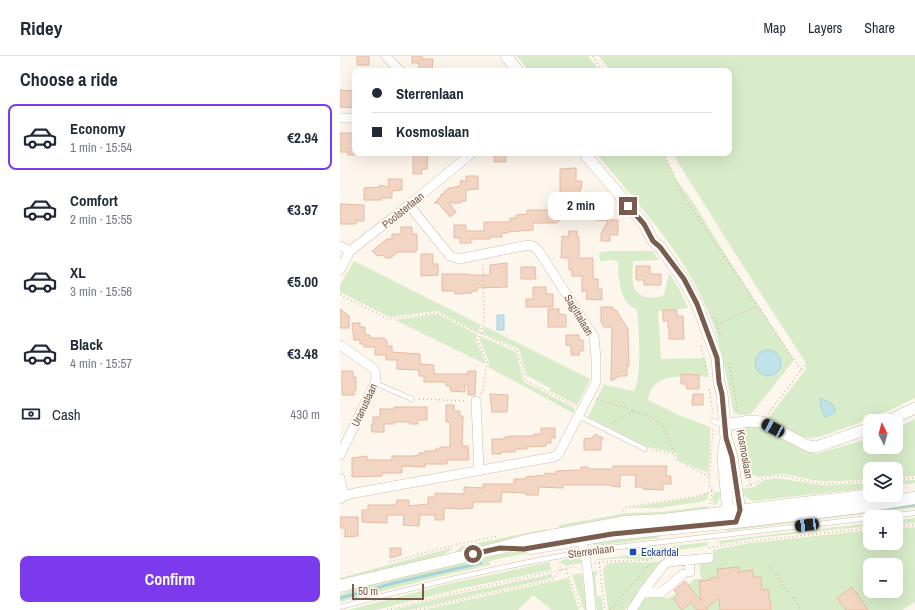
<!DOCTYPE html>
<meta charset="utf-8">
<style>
:root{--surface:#fff;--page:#f2f2f3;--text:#1f2937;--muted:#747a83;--line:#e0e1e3;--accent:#7c3aed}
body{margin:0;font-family:"Archivo Narrow",sans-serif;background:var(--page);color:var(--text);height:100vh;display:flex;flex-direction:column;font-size:15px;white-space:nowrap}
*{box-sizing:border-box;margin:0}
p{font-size:13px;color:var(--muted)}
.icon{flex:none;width:22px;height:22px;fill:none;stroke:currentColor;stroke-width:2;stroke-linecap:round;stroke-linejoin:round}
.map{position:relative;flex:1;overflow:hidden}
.panel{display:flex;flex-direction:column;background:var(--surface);width:340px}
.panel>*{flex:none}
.top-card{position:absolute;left:12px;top:12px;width:380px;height:88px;border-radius:8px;box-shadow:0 4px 16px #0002;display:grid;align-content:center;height:88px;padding:0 20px;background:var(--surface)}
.needle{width:26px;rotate:354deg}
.fabs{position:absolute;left:523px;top:358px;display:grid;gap:8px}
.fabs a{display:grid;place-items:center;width:40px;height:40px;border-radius:8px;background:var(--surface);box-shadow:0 4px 16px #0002;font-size:20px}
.scale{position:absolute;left:12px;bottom:10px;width:72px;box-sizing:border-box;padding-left:4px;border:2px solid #7a5c4d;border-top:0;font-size:11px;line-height:14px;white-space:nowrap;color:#7a5c4d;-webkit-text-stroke:3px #fffaf3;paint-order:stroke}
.end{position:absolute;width:18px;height:18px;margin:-9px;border:5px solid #7a5c4d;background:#fff;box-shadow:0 0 0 2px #fff}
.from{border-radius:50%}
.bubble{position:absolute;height:28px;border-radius:8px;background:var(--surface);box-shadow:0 4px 16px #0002;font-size:13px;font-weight:700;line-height:28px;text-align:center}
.car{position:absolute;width:12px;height:24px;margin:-12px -6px;border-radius:5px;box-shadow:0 0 3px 1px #0007;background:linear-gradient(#222 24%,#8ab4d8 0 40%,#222 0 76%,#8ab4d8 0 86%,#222 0)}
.top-card b{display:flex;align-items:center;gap:14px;height:38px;font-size:15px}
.top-card b+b{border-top:1px solid var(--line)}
.top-card i{width:10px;height:10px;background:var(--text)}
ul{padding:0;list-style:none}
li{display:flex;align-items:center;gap:12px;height:66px;margin:0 8px 6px;padding:0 12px;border:2px solid transparent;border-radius:8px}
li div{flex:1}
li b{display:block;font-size:15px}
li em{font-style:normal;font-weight:700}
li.active{border-color:var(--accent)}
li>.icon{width:36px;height:36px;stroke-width:1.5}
h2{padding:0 20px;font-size:18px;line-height:48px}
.pay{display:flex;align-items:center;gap:10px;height:44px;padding:0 20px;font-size:15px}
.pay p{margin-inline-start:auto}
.primary-button{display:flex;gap:8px;margin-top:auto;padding:8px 20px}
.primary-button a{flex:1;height:46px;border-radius:8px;background:var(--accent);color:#fff;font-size:16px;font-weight:700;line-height:46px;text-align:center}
header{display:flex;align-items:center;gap:24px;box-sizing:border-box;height:56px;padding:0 20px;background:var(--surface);border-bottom:1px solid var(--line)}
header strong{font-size:19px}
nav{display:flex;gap:22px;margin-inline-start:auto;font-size:14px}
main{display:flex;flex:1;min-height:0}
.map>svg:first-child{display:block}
.green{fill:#d8ecc9;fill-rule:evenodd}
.water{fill:#bfe3e8;stroke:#a5d3da}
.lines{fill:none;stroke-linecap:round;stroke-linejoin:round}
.stream{stroke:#a5d3da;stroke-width:3}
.building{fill:#f3d5c3;stroke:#e6bba3}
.service-casing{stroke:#d1beb0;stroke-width:5.5}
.minor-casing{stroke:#d1beb0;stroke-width:10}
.tertiary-casing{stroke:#d1beb0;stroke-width:12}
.secondary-casing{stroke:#d6c0b0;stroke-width:13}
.path{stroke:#d9b8a5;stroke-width:1.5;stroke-dasharray:1 3;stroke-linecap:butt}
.service{stroke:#fff;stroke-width:4.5}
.minor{stroke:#fff;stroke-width:9}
.tertiary{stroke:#fff;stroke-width:11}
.secondary{stroke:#fff;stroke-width:12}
.route{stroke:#7a5c4d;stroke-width:5}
.transit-dot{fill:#1a4fb4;stroke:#fffaf3;stroke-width:1.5}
.labels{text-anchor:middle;stroke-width:3.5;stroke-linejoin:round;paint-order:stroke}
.street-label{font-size:11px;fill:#7a5c4d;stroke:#fffaf3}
.transit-label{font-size:11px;fill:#164399;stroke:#fffaf3;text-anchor:start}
</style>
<header>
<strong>Ridey</strong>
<nav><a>Map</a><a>Layers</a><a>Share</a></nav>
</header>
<main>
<section class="panel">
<h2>Choose a ride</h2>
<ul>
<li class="active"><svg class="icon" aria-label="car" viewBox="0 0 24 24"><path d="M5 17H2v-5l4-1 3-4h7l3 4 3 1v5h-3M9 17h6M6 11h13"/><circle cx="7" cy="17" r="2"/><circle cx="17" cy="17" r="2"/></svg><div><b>Economy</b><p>1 min · 15:54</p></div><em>€2.94</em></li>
<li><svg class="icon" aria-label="car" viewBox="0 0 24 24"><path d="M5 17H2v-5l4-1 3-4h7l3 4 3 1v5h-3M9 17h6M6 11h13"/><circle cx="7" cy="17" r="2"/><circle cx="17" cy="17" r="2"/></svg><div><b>Comfort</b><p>2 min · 15:55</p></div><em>€3.97</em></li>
<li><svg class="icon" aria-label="car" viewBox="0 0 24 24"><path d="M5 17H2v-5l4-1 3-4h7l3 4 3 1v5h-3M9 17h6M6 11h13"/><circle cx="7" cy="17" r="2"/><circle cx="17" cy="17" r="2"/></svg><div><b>XL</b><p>3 min · 15:56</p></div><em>€5.00</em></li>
<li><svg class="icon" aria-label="car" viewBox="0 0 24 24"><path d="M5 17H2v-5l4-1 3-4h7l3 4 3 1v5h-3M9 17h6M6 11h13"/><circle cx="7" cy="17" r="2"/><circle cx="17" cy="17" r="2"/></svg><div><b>Black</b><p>4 min · 15:57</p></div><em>€3.48</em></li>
</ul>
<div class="pay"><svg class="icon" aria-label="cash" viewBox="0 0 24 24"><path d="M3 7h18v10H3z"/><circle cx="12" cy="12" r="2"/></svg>Cash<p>430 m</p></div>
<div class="primary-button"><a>Confirm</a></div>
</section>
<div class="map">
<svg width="575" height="554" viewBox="0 0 575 554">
<rect width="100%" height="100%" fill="#fdf6ec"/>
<path class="green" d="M177 0H248L260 15H189Z
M259 0H575V342C549 355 524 366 496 375 488 378 478 382 470 382 460 382 437 368 428 362L466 313V307C433 256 400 206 368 154 356 135 344 118 333 97H389V15H271Z
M256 97H323L336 123 353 146 390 206 454 304 411 358 400 359 394 357C387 327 383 296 373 268 349 201 300 151 256 97ZM424 295H432L441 306C441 317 433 322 423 319Z
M269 195H313L319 204 293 205C293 212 292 221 293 228 296 243 313 244 324 239L329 217 339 233 348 252 318 255 321 303 365 302 369 321C348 321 312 314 308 344L339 359 370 371V398L368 417 338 404 336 397 307 391 248 361 264 328C271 330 288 335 294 335 302 323 299 271 297 254 279 246 279 224 278 206L273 204 260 205 259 198 261 196Z
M14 205 141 269 138 276 97 255 49 261 0 236V229Z
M97 258 137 278 136 284 145 305V308L55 264Z
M144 270 250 323 237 349 210 335V332L186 319 179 293 142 277Z
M140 280 176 296 184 326 235 352 233 357 148 311 149 306 140 284Z
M575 363V420L556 421V413H530V423C514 424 497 426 481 425 468 424 455 419 442 418 431 417 417 426 410 416L403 371 416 370 468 395 476 398 480 397 530 382V391H556V372Z
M436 422 483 429 530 427V432L414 445C407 443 404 440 401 433L414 431 424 424Z
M575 424V427L556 429V425Z
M369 436 367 443 361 446 318 452H288L358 441Z
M375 436H380C380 442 379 446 374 450L372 441Z
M575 444V452L386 475 385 470Z
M368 450 369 455 216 474 220 469 286 457 322 456Z
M575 462V467L556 468V464Z
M530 467V470L471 476 473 474Z
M575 471V546L562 554H297L304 542H329L355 523H361L359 505 373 504V494L410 487 530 474V487H556V472ZM530 509H556V535H530Z
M207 473 208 478 115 496 122 490Z
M460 475 461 477 417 482 381 488 378 485Z
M319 477V482L254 490V487L256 485Z
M367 486 368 490 338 494 315 502 306 504 280 502 257 504V503L308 497V493Z
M111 492 112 493 104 499 0 526V522Z
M211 492 149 505 150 509 106 519 0 546V538L16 532 162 497Z
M240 501 241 507 227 510 222 508 221 504Z
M323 504 324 505 285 554H268L263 516V513L267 508C285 503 303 510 323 504Z
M210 506 211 514 120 533 36 554H8L108 528Z
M257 515V519L255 520 257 540H261L263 554H257L252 516Z
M242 517 247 554H244L232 519Z
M212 518 213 522 70 554H53L104 541Z
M228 522 239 554H212L193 539 178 554H83Z"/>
<path class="water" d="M157 259H164V274H157Z
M415 307a13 13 0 1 1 26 0a13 13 0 1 1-26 0Z
M480 342 492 348 495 353 494 357 485 361 481 352Z"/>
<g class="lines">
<path class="stream" d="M549 452 575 449
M1 542 54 527 141 507"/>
</g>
<path class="building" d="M17 0H29V9H17Z
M72 0H82V3H93L92 15H79V7H72Z
M0 34 15 35V52L0 51Z
M0 77H15V99H8V96H0Z
M73 97H88L87 113H82V118H73Z
M154 97H166V106H154Z
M236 112V125H242L241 133H240L239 146 220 145V113Z
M126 120H138V133L126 134V145H121V147H109L116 156 110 161 98 147H94L101 140V138H104V136L109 132 120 130 121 124 126 126Z
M48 123H62V134L52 135V142H41V144H24V132L40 131V129L49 131Z
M0 148 24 149V165H16V168H0Z
M212 149H222L221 163 216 167H193V174L168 176V177H162V181H150V183H131V187H120V182H114V169H126V175H144V166H170V162H176V159L187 158V154H212Z
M256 154H271L270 164H278V179H270V185H261V178L268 165 256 164Z
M61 171H72V178H77V194L75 196H57L51 202H46L43 199 37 200 32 195 47 183H52V178H61Z
M229 175H237V181H239V202H253V223H258V233H262V244L246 243 247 235 242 236V220H232V214H229V202H221L222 180 228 181Z
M81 198H93V208H98V219L81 220Z
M167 207V231L137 232V235H132V237L115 238V235H102V218H129V219H150V209Z
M296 210H310V218H321V229H304V224H296Z
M181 211H195L196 223H181Z
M193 231H206V238H213V251H186V243H193Z
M261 251H273V254H276L288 273 289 307V310H287V320H280L271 325 272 271H264L261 266Z
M0 253 9 260V272H0Z
M208 253H219V258L226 259V271H208Z
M323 254H337V260H343L344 283H329V272H328V265H323Z
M12 267H20V271H25V279H30V282H44L47 285V290H52V296L80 298V308L94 309V318H128V315H136L135 339H128V329H125V336L111 335 110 330H106V326H84V320H79V314L57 313V304H46V299H35V291H24V288H20V284H14Z
M226 279H239V284H243V295H240L239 299H231V290L226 289Z
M2 315H13V321H16V334H15L14 339H2Z
M341 318 359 319V333H347L346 328H341Z
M150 338 168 339 167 356H152Z
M353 338H363V349H352Z
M106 349H114V355H120V360H123L122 390H128L129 404H107V408H85V411L62 410V417H42V420L12 421V402L27 400V404H52V400H74L79 399V397H85V395H95V393H100V391H110V366H106Z
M54 351H87V364H78V368H70V366H54V368H44V376H32L31 369H33V361H40V353H54Z
M201 372H215V382H211V387H206V390L187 391V393H175V396H161V398H152V383H164V381H169V380H194V378H201Z
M255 378 263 382 261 386V394H244V383L252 382Z
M273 410H327L326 420H331V428H323V434L303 433V431H295L296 419H280V431L271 430V429H223V432L199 431 198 439H186V437L162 436 161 446H133V452L121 453 104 452V464H95V459H80L79 470 63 469 64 459H47V467L22 466V454H28V449H56L57 444H69V450L88 448V441H95V437L124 438V431L143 432V428H174V423H186V421L205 419V417L216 418V415L241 414V411H248V413H273Z
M0 461H18V480L5 481V472H0Z
M50 492H61V499L50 502Z
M399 511V516L413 514V521H421L422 534 428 533 431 554H380L379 542 366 552 368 554H357L351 546 342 554 333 543 338 539 334 534 345 525 361 545 359 525 371 524 370 522 378 521 377 513Z
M512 531 528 554H506L497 542Z"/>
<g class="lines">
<g class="service-casing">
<path id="service" d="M35 327 72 343
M239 360 305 393
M373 365 385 369
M539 461 575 457
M0 551C86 528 173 507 261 493L530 462"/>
</g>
<g class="minor-casing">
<path id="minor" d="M46 0 60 15
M0 62H15
M0 190 10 195
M0 214 10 195 69 149 132 97
M0 289 34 313 36 320 35 327 0 399
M136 345 139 415
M0 422 4 440
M0 443 4 440 15 437 213 401 218 399 256 326V302L254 281 198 194 193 190 188 189 119 203 110 200 69 149
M238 479C247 489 250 539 251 554
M349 504 350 516
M303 536 321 537 343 518
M292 554 303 536 324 509 328 506 369 502"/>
</g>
<g class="tertiary-casing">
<path id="tertiary" d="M166 0 178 15
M244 97 304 168 313 185 320 191 343 223 357 248 377 302 379 326 382 338 386 381 392 401 400 455 397 462
M548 365 575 352
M385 369 410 365 422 366 466 389 472 391 479 390 530 372
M385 386 383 402 388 456 393 463"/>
</g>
<g class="secondary-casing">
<path id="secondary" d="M191 492 272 478 396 466 512 452 575 442
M0 530 160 492 185 485 285 466 323 464 531 439"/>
</g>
<path class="path" d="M253 0 262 15
M324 97 341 136 461 314
M0 239 48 263 97 257 177 294 186 325 234 349
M374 261 381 280
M377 268 417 250
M361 290 367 316
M389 307 398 356
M369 333 373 357
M141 338 143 335 147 306 138 284 144 265 143 207
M79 343 127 345
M257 343 312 361 322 368 337 404 370 421
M428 358 468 305
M271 367 294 355
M401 376 410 429
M312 394 334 398
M556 423 575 422
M407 430C416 428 423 421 432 420 446 418 459 424 472 426 491 429 511 426 530 424
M372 434 369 428 373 373
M370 448 372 434
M283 455 286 451 354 441 375 434
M556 470 575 469
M369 492 404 486 530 472
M50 506 118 488 159 480
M255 507 272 505 315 504
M259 507 265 554
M429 509 461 554
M226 513 241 552
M47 554 118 536 238 510
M76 554 212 524 221 514 220 506
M270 554 312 506"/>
<use href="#service" class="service"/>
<use href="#minor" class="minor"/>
<use href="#tertiary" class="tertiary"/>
<use href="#secondary" class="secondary"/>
</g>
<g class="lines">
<path class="route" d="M133 498 160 492 184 493 272 478 396 466 400 454 392 401 386 382 382 338 379 326 377 302 357 248 344 223 320 191 313 185 304 168 288 150"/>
</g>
<rect class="transit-dot" x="289" y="492" width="8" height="8" rx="2"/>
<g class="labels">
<g class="street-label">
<text transform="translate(63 154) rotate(-39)" y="4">Poolsterlaan</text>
<text transform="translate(239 259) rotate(59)" y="4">Sagittalaan</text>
<text transform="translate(24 349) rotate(-65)" y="4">Uranuslaan</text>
<text transform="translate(405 398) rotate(80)" y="4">Kosmoslaan</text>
<text transform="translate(251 495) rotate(-8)" y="4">Sterrenlaan</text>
</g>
<g class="transit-label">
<text x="301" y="500">Eckartdal</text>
</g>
</g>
</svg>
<div class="fabs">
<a><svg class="needle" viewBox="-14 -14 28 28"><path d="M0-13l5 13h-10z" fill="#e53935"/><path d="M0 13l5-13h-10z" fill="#747a83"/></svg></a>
<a><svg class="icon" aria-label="layers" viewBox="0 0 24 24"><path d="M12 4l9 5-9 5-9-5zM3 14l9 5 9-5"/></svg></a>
<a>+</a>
<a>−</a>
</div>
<div class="scale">50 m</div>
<i class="end from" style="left:133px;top:498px"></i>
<i class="end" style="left:288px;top:150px"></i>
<div class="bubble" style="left:208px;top:136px;width:66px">2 min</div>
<i class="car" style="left:433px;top:372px;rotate:298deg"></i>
<i class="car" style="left:467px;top:469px;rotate:263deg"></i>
<div class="top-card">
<b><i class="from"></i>Sterrenlaan</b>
<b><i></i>Kosmoslaan</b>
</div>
</div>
</main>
